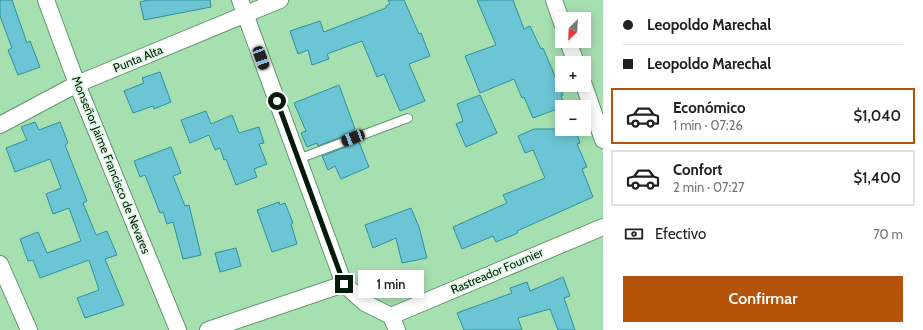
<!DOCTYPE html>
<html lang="es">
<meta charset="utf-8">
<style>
:root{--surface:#fff;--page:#f2f2f2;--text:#202124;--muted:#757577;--line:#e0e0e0;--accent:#b45309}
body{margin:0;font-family:Cabin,sans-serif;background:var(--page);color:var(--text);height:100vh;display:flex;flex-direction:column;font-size:15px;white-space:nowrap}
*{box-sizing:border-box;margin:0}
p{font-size:13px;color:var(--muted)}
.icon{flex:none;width:22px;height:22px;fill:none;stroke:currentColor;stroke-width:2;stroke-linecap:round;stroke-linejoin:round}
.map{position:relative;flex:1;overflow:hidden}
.panel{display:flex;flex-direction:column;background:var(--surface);width:320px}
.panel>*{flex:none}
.guide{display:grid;align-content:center;height:88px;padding:0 20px;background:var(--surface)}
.needle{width:26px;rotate:204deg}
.controls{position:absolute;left:555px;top:12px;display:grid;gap:8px}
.controls a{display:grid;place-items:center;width:36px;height:36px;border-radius:0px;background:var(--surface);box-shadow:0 2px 10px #0003;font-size:20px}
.end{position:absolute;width:18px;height:18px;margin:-9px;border:5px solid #051b0a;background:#fff;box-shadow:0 0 0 2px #fff}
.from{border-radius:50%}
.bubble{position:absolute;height:28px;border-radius:0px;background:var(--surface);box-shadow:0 2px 10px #0003;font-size:13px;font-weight:600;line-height:28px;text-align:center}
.car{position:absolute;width:12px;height:24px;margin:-12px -6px;border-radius:5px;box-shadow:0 0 3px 1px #0007;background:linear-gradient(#222 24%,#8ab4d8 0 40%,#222 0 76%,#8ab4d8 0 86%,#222 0)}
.guide b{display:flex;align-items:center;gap:14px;height:38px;font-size:15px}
.guide b+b{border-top:1px solid var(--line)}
.guide i{width:10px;height:10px;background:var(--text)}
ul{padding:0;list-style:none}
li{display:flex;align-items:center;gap:12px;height:56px;margin:0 8px 6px;padding:0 12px;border:2px solid var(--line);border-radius:0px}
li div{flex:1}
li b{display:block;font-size:15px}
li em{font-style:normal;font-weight:600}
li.active{border-color:var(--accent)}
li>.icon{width:36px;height:36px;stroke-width:1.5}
.pay{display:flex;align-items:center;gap:10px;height:44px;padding:0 20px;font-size:15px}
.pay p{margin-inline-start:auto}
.primary-button{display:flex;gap:8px;margin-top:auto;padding:8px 20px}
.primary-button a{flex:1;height:46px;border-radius:0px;background:var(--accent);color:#fff;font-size:16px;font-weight:600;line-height:46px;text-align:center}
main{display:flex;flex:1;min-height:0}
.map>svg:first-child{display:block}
.building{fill:#6bc5d4;stroke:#2f8e9d}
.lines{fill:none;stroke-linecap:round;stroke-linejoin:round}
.service-casing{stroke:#60976b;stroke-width:10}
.minor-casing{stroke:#60976b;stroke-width:18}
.service{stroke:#fff;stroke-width:8}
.minor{stroke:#fff;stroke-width:16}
.route{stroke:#051b0a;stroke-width:5}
.labels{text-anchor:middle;stroke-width:3;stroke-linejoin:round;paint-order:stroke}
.street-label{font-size:12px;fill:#051b0a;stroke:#dcf9e1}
</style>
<main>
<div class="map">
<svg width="603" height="330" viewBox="0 0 603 330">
<rect width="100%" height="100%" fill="#a6e0b0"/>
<path class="building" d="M0 0H12L27 43 30 41 40 67 18 75 8 50 12 48 0 16Z
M148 0H210L211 7 144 20 140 2Z
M388 0H404L419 34 421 33 430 56 409 64 425 101 400 111 384 74 377 77 362 41 327 54 329 59 312 65 308 50 298 54 290 31 320 21 324 32 386 8V6L390 4Z
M477 0H513L524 29 530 26 541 49 543 48 563 95 561 96 565 106 533 118 524 97 522 98 514 79 480 93 465 56 496 45Z
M160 72 171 102 154 109 153 106 133 113 124 91 144 83 142 78Z
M339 85 355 129 353 130 354 132 318 146 317 143 307 147 301 133 306 131 294 103Z
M480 95 497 133 466 147 456 124 463 121 457 104Z
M206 111 211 124 232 115 239 133 259 127 264 143 259 144 267 164 254 169 257 177 236 185 226 159 224 160 220 148 215 150 209 135 190 143 181 120Z
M35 122 39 130 60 122 68 143 65 145 87 201 83 203 96 235 107 231 117 255 105 259 124 305 85 318 77 298 99 290 89 260 40 278 33 260 28 261 20 239 38 232 47 253 81 241 69 208 53 214 46 194 61 188 50 159 15 172 6 148 27 140 21 127Z
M534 129H575L580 143 577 144 587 167 582 169 593 197 517 231 518 233 496 242 493 236 462 249 453 227 507 203 503 195 545 178 533 150 525 153 518 136Z
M359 142 369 167 341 179 335 166 328 170 322 156Z
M171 147 181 173 173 176 185 206 189 205 201 255 183 259 173 222 167 224 163 212 160 213 145 175 140 177 134 161Z
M279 202 280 205 285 203 293 223 291 224 297 244 272 252 257 210Z
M411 208 419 227 427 258 402 263 396 238 373 248 365 225Z
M236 248 241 266 220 272 215 253Z
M563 277 570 296 564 298 575 330H558L550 309 518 318 522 330H464L457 313 512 293 510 288 527 282 530 291Z"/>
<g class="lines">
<g class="service-casing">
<path id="service" d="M298 159 408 118"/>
</g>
<g class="minor-casing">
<path id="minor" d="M46 0 77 84 178 330
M240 0 344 284 365 303 391 316 397 330
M554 0 562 23
M568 41 576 63
M584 85 603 140
M0 125 77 84 280 0
M0 264 29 330
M391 316 603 227
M208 330 344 284"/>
</g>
<use href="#service" class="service"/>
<use href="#minor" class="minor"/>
</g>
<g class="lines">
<path class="route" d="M277 101 344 284"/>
</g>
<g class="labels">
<g class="street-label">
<text transform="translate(138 59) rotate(-22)" y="4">Punta Alta</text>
<text transform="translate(111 165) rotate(68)" y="4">Monseñor Jaime Francisco de Nevares</text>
<text transform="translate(497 271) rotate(-23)" y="4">Rastreador Fournier</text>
</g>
</g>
</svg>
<div class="controls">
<a><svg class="needle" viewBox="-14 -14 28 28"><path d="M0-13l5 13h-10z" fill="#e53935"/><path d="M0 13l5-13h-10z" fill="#757577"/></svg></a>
<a>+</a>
<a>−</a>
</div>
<i class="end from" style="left:277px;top:101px"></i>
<i class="end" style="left:344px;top:284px"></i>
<div class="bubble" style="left:358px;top:270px;width:66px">1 min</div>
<i class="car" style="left:261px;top:58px;rotate:160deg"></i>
<i class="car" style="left:353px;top:138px;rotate:249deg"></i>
</div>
<section class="panel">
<div class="guide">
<b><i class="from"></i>Leopoldo Marechal</b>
<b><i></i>Leopoldo Marechal</b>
</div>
<ul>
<li class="active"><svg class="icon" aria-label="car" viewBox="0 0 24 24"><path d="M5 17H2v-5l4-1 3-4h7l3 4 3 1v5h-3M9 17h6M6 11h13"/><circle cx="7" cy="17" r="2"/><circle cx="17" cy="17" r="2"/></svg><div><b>Económico</b><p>1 min · 07:26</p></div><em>$1,040</em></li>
<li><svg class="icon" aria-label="car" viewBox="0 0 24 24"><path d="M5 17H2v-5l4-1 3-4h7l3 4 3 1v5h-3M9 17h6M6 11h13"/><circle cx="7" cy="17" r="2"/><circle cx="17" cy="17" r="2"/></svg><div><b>Confort</b><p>2 min · 07:27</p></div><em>$1,400</em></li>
</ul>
<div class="pay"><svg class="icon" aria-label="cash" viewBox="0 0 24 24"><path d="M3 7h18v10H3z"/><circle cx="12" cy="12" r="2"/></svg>Efectivo<p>70 m</p></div>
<div class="primary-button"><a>Confirmar</a></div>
</section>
</main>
